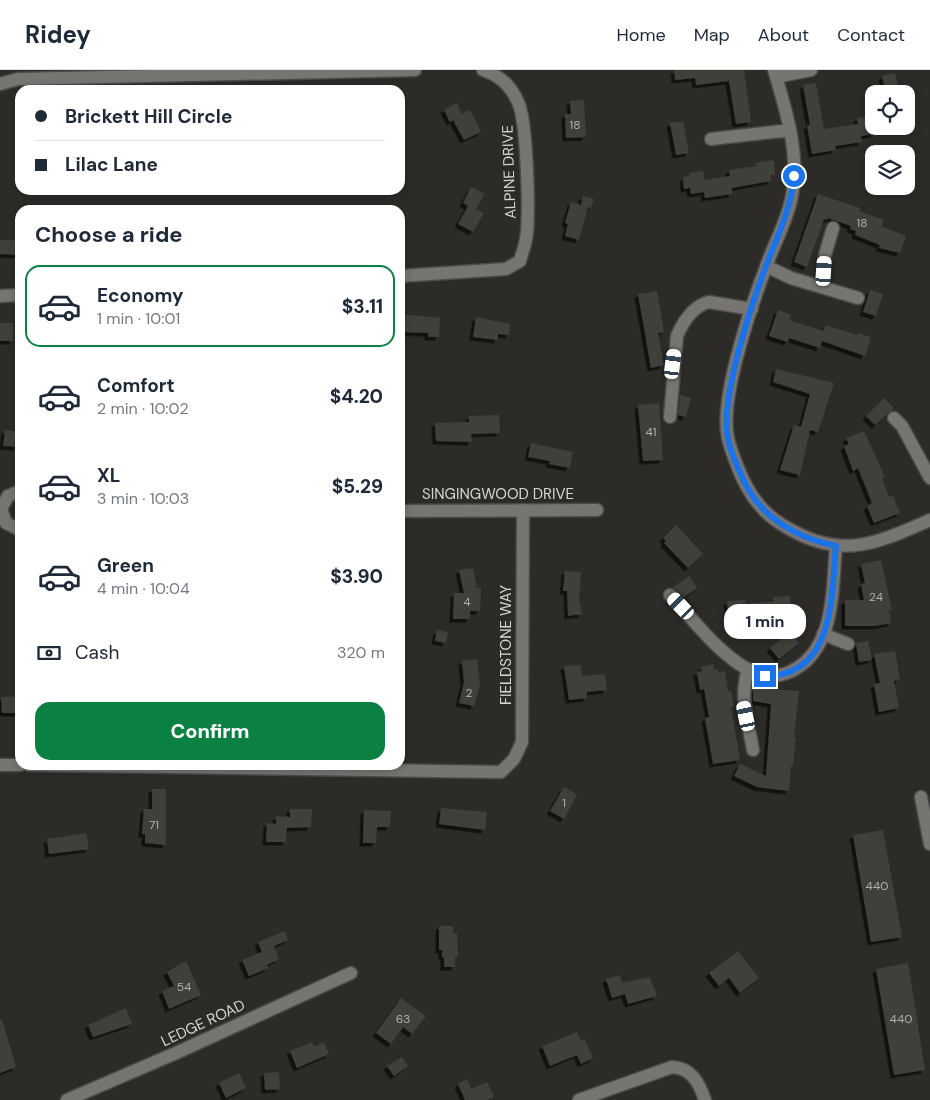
<!DOCTYPE html>
<meta charset="utf-8">
<style>
:root{--surface:#fff;--page:#f2f2f3;--text:#1f2937;--muted:#747a83;--line:#e0e1e3;--accent:#0b8043}
body{margin:0;font-family:"DM Sans",sans-serif;background:var(--page);color:var(--text);height:100vh;display:flex;flex-direction:column;font-size:19px;white-space:nowrap}
*{box-sizing:border-box;margin:0}
p{font-size:16px;color:var(--muted)}
.icon{flex:none;width:28px;height:28px;fill:none;stroke:currentColor;stroke-width:2;stroke-linecap:round;stroke-linejoin:round}
.map{position:relative;flex:1;overflow:hidden}
.side{position:absolute;left:15px;top:135px;width:390px;height:565px;display:flex;flex-direction:column;background:var(--surface);border-radius:15px;box-shadow:0 2px 8px #0003}
.side>*{flex:none}
.banner{position:absolute;left:15px;top:15px;width:390px;height:110px;border-radius:15px;box-shadow:0 2px 8px #0003;display:grid;align-content:center;height:110px;padding:0 20px;background:var(--surface)}
.buttons{position:absolute;left:865px;top:15px;display:grid;gap:10px}
.buttons a{display:grid;place-items:center;width:50px;height:50px;border-radius:10px;background:var(--surface);box-shadow:0 2px 8px #0003;font-size:25px}
.end{position:absolute;width:22px;height:22px;margin:-11px;border:6px solid #1a73e8;background:#fff;box-shadow:0 0 0 2px #fff}
.from{border-radius:50%}
.bubble{position:absolute;height:35px;border-radius:15px;background:var(--surface);box-shadow:0 2px 8px #0003;font-size:16px;font-weight:800;line-height:35px;text-align:center}
.car{position:absolute;width:15px;height:30px;margin:-15px -8px;border-radius:6px;box-shadow:0 0 4px 1px #0007;background:linear-gradient(#fff 24%,#345 0 40%,#fff 0 76%,#345 0 86%,#fff 0)}
.banner b{display:flex;align-items:center;gap:18px;height:48px;font-size:19px}
.banner b+b{border-top:1px solid var(--line)}
.banner i{width:12px;height:12px;background:var(--text)}
ul{padding:0;list-style:none}
li{display:flex;align-items:center;gap:15px;height:82px;margin:0 10px 8px;padding:0 10px;border:2px solid transparent;border-radius:15px}
li div{flex:1}
li b{display:block;font-size:19px}
li em{font-style:normal;font-weight:800}
li.on{border-color:var(--accent)}
li>.icon{width:45px;height:45px;stroke-width:1.5}
h2{padding:0 20px;font-size:22px;line-height:60px}
.pay{display:flex;align-items:center;gap:12px;height:55px;padding:0 20px;font-size:19px}
.pay p{margin-inline-start:auto}
.cta{display:flex;gap:10px;margin-top:auto;padding:10px 20px}
.cta a{flex:1;height:58px;border-radius:15px;background:var(--accent);color:#fff;font-size:20px;font-weight:800;line-height:58px;text-align:center}
header{display:flex;align-items:center;gap:30px;box-sizing:border-box;height:70px;padding:0 25px;background:var(--surface);border-bottom:1px solid var(--line)}
header strong{font-size:24px}
nav{display:flex;gap:28px;margin-inline-start:auto;font-size:18px}
.map>svg:first-child{display:block}
.building{fill:#403f3b;filter:url(#shadow)}
.lines{fill:none;stroke-linecap:round;stroke-linejoin:round}
.minor-casing{stroke:#4a4947;stroke-width:15}
.minor{stroke:#767571;stroke-width:12}
.route{stroke:#1a73e8;stroke-width:6}
.labels{text-anchor:middle;stroke-width:4.5;stroke-linejoin:round;paint-order:stroke}
.number-label{font-size:12px;fill:#b0b0ad}
.street-label{font-size:15px;fill:#d5d5d3;stroke:#2c2b28}
</style>
<header>
<strong>Ridey</strong>
<nav><a>Home</a><a>Map</a><a>About</a><a>Contact</a></nav>
</header>
<div class="map">
<svg width="930" height="1030" viewBox="0 0 930 1030">
<defs>
<filter id="shadow"><feDropShadow dx="-3.5" dy="3.5" stdDeviation="0" flood-color="#0009"/></filter>
</defs>
<rect width="100%" height="100%" fill="#2c2b28"/>
<path class="building" d="M674 0H744L751 52 736 54 729 11 696 15 695 8 675 10Z
M895 3 898 16 885 19 882 6Z
M816 13 824 59 858 54 857 48 874 46V64L861 66 862 72 835 76 836 80 812 84 807 55H810L803 15Z
M584 30 586 67 566 68 565 44H571L570 31Z
M457 33 462 44 470 40 481 62 464 70 453 50 450 52 444 40Z
M683 51 689 83 676 85 670 53Z
M774 90 775 105H771V111L732 118V124L705 128 704 122 691 124 690 118 684 119 683 107 689 106V103L703 101 704 110 730 106 729 100 756 96 755 93Z
M471 117 485 124 476 139 484 143 473 162 458 154 468 136 463 133Z
M818 124 860 138 859 141 884 150 881 156 906 166 900 183 879 178 880 175 855 165 856 161 850 159 851 156 828 148 827 150 824 149 807 197 794 192Z
M583 126 594 129 591 138 588 137 579 170 565 166 568 154 565 153 571 132 581 135Z
M0 170H20V185L0 184Z
M870 220 883 224 876 246 863 242Z
M657 221 664 262 658 263 664 295 651 298 638 224Z
M778 240 791 245 789 250 823 261 826 255 857 265 858 263 871 267 865 286 822 271 820 278 789 268 788 272 769 266Z
M400 244 440 248 439 267H428V263L400 262Z
M476 247 510 254 509 265 498 264V270L473 267Z
M0 253H13V271H0Z
M776 299 834 313 818 362 810 360 800 405 780 400 794 355 801 357 810 324 773 312Z
M680 325 691 328 686 347 678 345Z
M884 328 894 338 875 355 866 346Z
M659 333 663 390 643 391 638 335Z
M499 345 500 363 471 364 472 372 436 371 435 353 469 352V346Z
M5 360 19 362 18 377 3 376Z
M864 361 885 407 882 408 889 427 893 426 900 443 874 453 867 436 872 433 858 398 853 401 844 376 849 374 846 368Z
M531 373 573 382 570 398 549 394 550 391 528 387Z
M676 455 703 484 688 498 664 473 666 471 663 468Z
M881 490 892 540H889L891 553 875 556H845V530H864L861 514 865 513 861 494Z
M473 498 477 518H481L480 541H470V549H453L454 523H464L459 500Z
M565 501 581 502 579 530 582 544 568 546 567 521H563Z
M689 506 697 518 683 528 673 517Z
M790 526 792 552 783 553 785 556 730 559 727 531 745 530 746 534 773 531V527Z
M437 560 448 562 446 573 435 571Z
M790 562 799 573 779 589 770 578Z
M868 571 872 590 859 592 856 573Z
M895 581 900 610 894 611 899 638 879 642 874 614 880 613 874 584Z
M477 589 480 615 474 636 459 633 464 612 462 591Z
M713 594 715 600 718 599V602L725 601 728 621H731L734 637H731L740 690 713 694 705 648 709 647 704 619 700 620 697 602 702 601 701 597Z
M581 595 582 606 605 604 607 620 587 622V628L569 630 564 596Z
M753 618 799 621 794 668H796L793 696H791L789 721 757 717 734 706 740 694 766 706 771 634 753 631Z
M20 626V643H2L1 627Z
M564 717 577 725 564 749 550 741Z
M152 719H166V775L145 773V764H142L144 739H152Z
M441 738 487 742 485 760 439 754Z
M290 739H312L311 757 287 758 286 772H266L267 753 276 754V746L290 747Z
M364 740 391 741 390 757H377L376 773H363Z
M883 760 902 867 871 872 853 765Z
M86 763 89 779 49 784 47 769Z
M439 856H453V863H457L458 887H455V897H444V887L442 888V880H439Z
M285 861 288 870 274 876 279 889 267 895 268 898 249 906 242 890 262 882 258 872Z
M738 881 759 908 740 923 729 908 719 916 709 903Z
M186 891 201 925 169 939 162 921 174 916 167 902Z
M908 893 925 1000 894 1005 876 899Z
M620 905 622 913 650 907 657 926 628 934 625 924 612 928 606 909Z
M401 928 426 946 412 964 403 957 391 974 376 963Z
M126 938 132 954 93 967 88 955Z
M2 949 16 997 0 1003V950Z
M577 962 581 971 585 969 593 988 581 994 577 985 550 996 542 976Z
M312 972 314 977 324 972 329 984 297 998 290 981Z
M402 987 408 996 394 1006 387 996Z
M279 1002 280 1019 265 1020 264 1003Z
M239 1003 246 1018 226 1028 219 1013Z
M467 1009 471 1019 487 1012 494 1027 487 1030H465L458 1014Z"/>
<g class="lines">
<g class="minor-casing">
<path id="minor" d="M774 0C786 40 800 84 792 126 787 152 774 173 766 197 751 236 722 322 727 362 728 374 734 387 738 398 747 421 760 441 781 454 839 491 873 475 930 450
M776 7 811 0
M0 14 18 9 415 0
M711 69 790 60
M766 196 791 208 858 228
M400 206 506 199 520 191C522 183 525 176 526 169 530 148 527 50 518 32 511 16 499 5 483 0
M823 217 825 185 833 158
M0 226 20 225
M670 347 677 266C683 252 693 236 709 232L752 239
M894 348 902 356 930 408
M20 421 8 426 1 439 6 453 20 460
M400 441 597 440
M670 525C694 550 717 582 747 599 759 606 774 608 787 603 836 584 832 519 836 476
M823 564 848 574
M748 599C739 627 748 652 753 680
M0 695H20
M29 695 501 702 514 689 522 672 523 440
M921 727 930 774
M67 1030 176 983 351 903
M579 1030 672 997C692 998 699 1013 705 1030"/>
</g>
<use href="#minor" class="minor"/>
</g>
<g class="lines">
<path class="route" d="M765 606C835 606 831 527 836 476 797 468 761 448 744 411 737 396 728 378 727 361 723 321 751 235 766 196 778 165 791 139 794 106"/>
</g>
<g class="labels">
<g class="number-label">
<text x="575" y="59">18</text>
<text x="862" y="157">18</text>
<text x="651" y="366">41</text>
<text x="876" y="531">24</text>
<text x="467" y="536">4</text>
<text x="469" y="627">2</text>
<text x="564" y="737">1</text>
<text x="154" y="759">71</text>
<text x="877" y="820">440</text>
<text x="184" y="921">54</text>
<text x="403" y="953">63</text>
<text x="901" y="953">440</text>
</g>
<g class="street-label">
<text transform="translate(509 102) rotate(-92)" y="5">ALPINE DRIVE</text>
<text x="498" y="429">SINGINGWOOD DRIVE</text>
<text transform="translate(506 575) rotate(-90)" y="5">FIELDSTONE WAY</text>
<text transform="translate(203 953) rotate(-25)" y="5">LEDGE ROAD</text>
</g>
</g>
</svg>
<div class="buttons">
<a><svg class="icon" aria-label="locate" viewBox="0 0 24 24"><circle cx="12" cy="12" r="6"/><path d="M12 2v4M12 18v4M2 12h4M18 12h4"/></svg></a>
<a><svg class="icon" aria-label="layers" viewBox="0 0 24 24"><path d="M12 4l9 5-9 5-9-5zM3 14l9 5 9-5"/></svg></a>
</div>
<i class="end from" style="left:794px;top:106px"></i>
<i class="end" style="left:765px;top:606px"></i>
<div class="bubble" style="left:724px;top:534px;width:82px">1 min</div>
<i class="car" style="left:824px;top:201px;rotate:4deg"></i>
<i class="car" style="left:673px;top:294px;rotate:7deg"></i>
<i class="car" style="left:681px;top:536px;rotate:316deg"></i>
<i class="car" style="left:746px;top:646px;rotate:348deg"></i>
<div class="banner">
<b><i class="from"></i>Brickett Hill Circle</b>
<b><i></i>Lilac Lane</b>
</div>
<section class="side">
<h2>Choose a ride</h2>
<ul>
<li class="on"><svg class="icon" aria-label="car" viewBox="0 0 24 24"><path d="M5 17H2v-5l4-1 3-4h7l3 4 3 1v5h-3M9 17h6M6 11h13"/><circle cx="7" cy="17" r="2"/><circle cx="17" cy="17" r="2"/></svg><div><b>Economy</b><p>1 min · 10:01</p></div><em>$3.11</em></li>
<li><svg class="icon" aria-label="car" viewBox="0 0 24 24"><path d="M5 17H2v-5l4-1 3-4h7l3 4 3 1v5h-3M9 17h6M6 11h13"/><circle cx="7" cy="17" r="2"/><circle cx="17" cy="17" r="2"/></svg><div><b>Comfort</b><p>2 min · 10:02</p></div><em>$4.20</em></li>
<li><svg class="icon" aria-label="car" viewBox="0 0 24 24"><path d="M5 17H2v-5l4-1 3-4h7l3 4 3 1v5h-3M9 17h6M6 11h13"/><circle cx="7" cy="17" r="2"/><circle cx="17" cy="17" r="2"/></svg><div><b>XL</b><p>3 min · 10:03</p></div><em>$5.29</em></li>
<li><svg class="icon" aria-label="car" viewBox="0 0 24 24"><path d="M5 17H2v-5l4-1 3-4h7l3 4 3 1v5h-3M9 17h6M6 11h13"/><circle cx="7" cy="17" r="2"/><circle cx="17" cy="17" r="2"/></svg><div><b>Green</b><p>4 min · 10:04</p></div><em>$3.90</em></li>
</ul>
<div class="pay"><svg class="icon" aria-label="cash" viewBox="0 0 24 24"><path d="M3 7h18v10H3z"/><circle cx="12" cy="12" r="2"/></svg>Cash<p>320 m</p></div>
<div class="cta"><a>Confirm</a></div>
</section>
</div>
